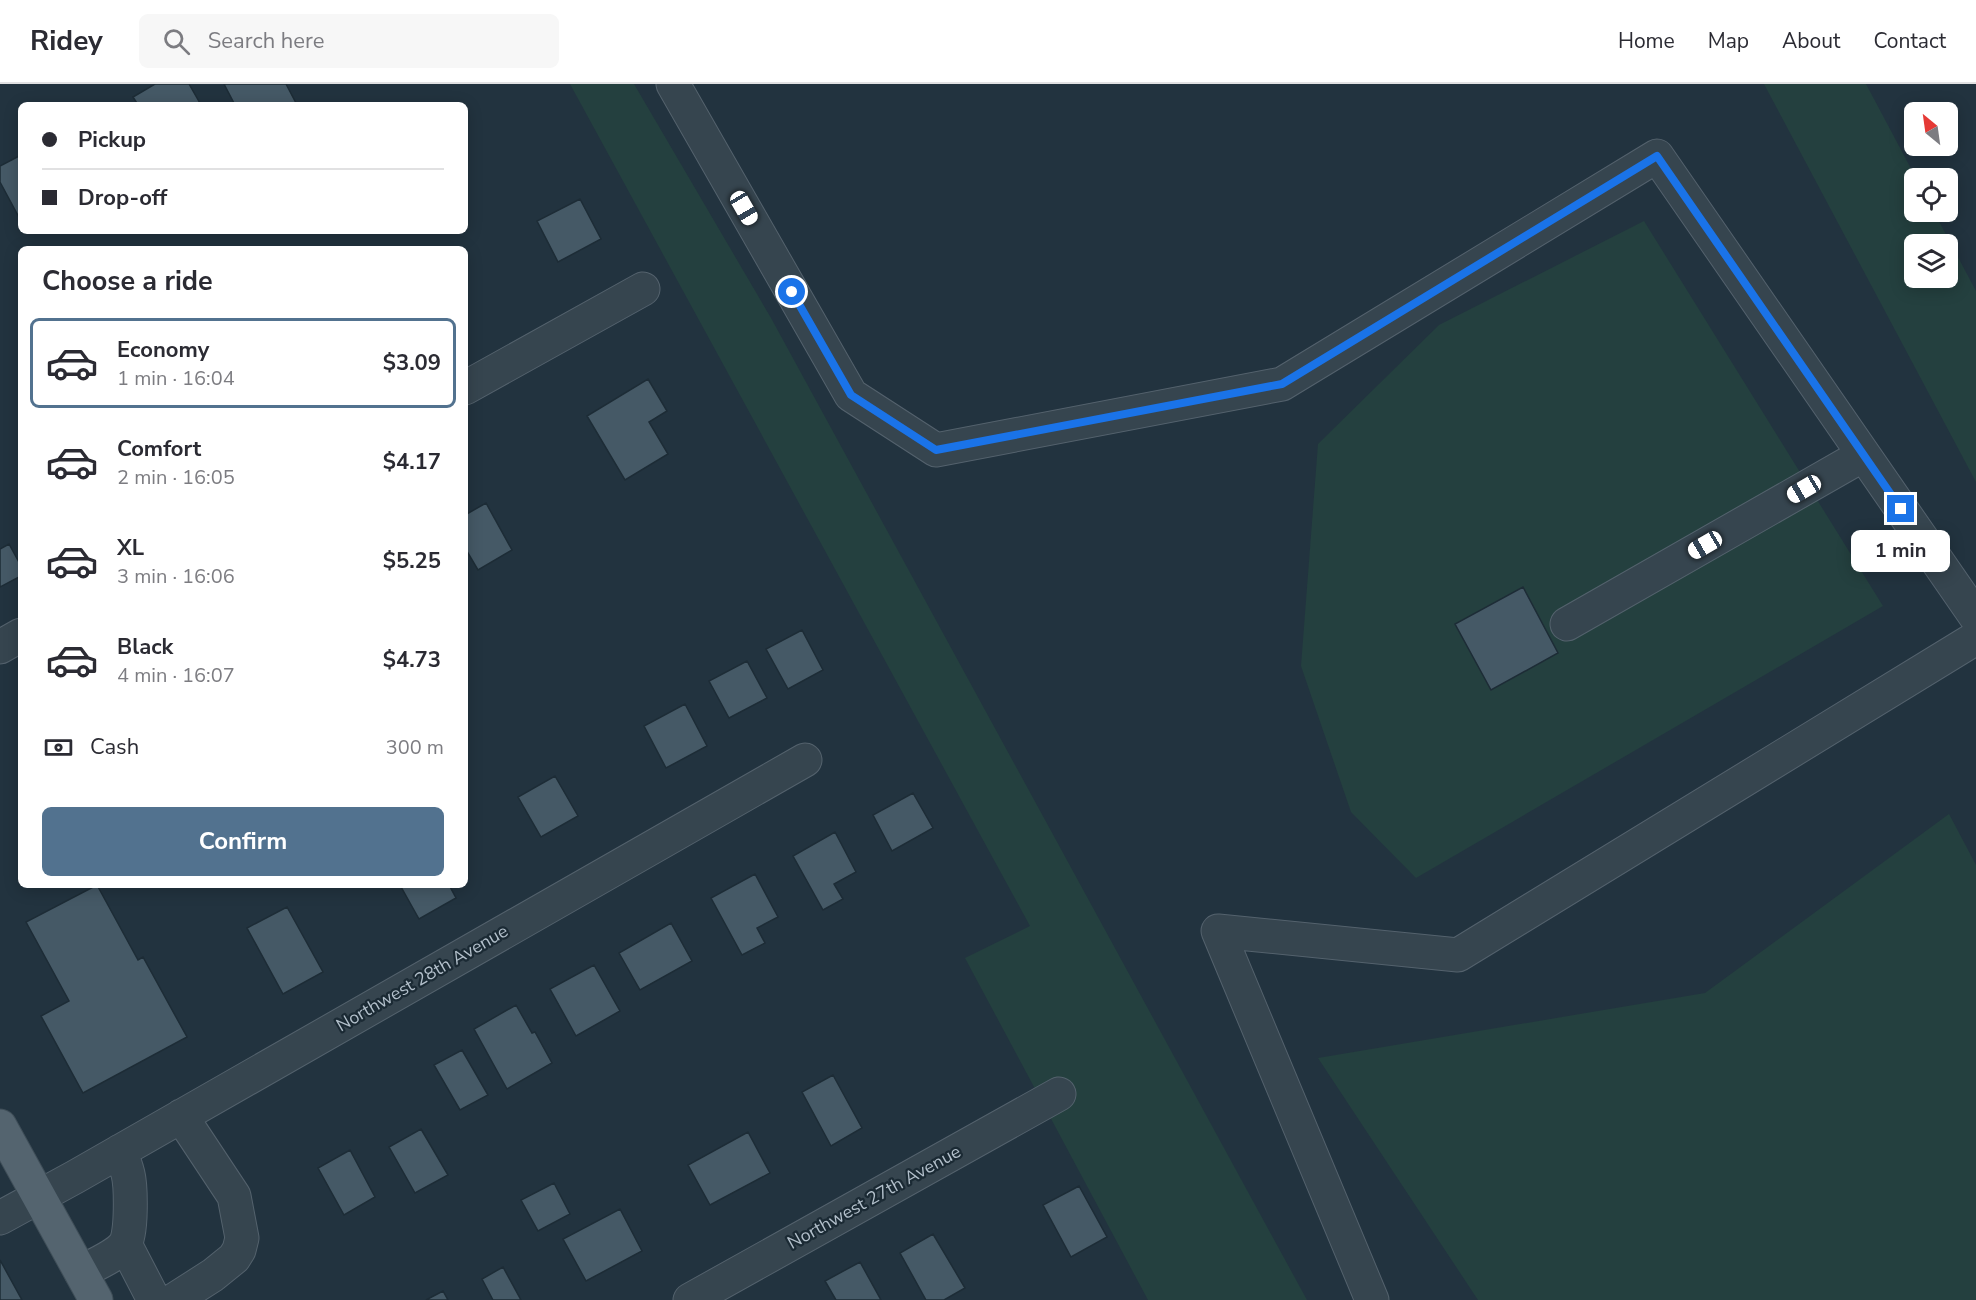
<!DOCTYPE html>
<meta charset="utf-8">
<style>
:root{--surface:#fff;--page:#f7f7f7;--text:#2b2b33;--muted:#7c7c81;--line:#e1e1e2;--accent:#52728f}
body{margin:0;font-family:"Nunito Sans",sans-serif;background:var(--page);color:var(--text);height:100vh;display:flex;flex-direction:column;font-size:22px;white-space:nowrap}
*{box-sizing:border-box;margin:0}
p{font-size:20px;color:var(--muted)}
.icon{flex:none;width:33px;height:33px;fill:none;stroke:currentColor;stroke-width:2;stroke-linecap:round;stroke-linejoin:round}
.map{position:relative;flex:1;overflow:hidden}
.drawer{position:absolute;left:18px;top:162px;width:450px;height:642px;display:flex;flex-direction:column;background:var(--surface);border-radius:9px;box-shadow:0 3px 15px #0003}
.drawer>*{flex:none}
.guide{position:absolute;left:18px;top:18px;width:450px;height:132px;border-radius:9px;box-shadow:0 3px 15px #0003;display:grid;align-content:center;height:132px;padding:0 24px;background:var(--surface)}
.needle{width:39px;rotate:331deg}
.fabs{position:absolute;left:1904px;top:18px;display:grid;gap:12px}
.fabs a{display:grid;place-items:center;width:54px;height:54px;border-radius:9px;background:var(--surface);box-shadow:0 3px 15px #0003;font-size:30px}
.end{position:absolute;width:27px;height:27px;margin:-14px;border:8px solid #1a73e8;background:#fff;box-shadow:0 0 0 3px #fff}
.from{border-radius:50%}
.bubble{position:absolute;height:42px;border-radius:9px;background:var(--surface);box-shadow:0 3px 15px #0003;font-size:20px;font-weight:700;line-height:42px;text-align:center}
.car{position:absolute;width:18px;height:36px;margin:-18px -9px;border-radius:8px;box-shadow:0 0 4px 2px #0007;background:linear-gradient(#fff 24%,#345 0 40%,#fff 0 76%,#345 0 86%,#fff 0)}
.guide b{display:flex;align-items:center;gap:21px;height:57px;font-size:22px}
.guide b+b{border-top:2px solid var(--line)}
.guide i{width:15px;height:15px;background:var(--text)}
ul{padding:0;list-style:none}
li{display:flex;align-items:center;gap:18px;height:90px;margin:0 12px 9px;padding:0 12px;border:3px solid transparent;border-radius:9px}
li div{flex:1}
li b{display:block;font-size:22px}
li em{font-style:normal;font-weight:700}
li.current{border-color:var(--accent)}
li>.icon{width:54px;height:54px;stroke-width:1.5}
h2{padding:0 24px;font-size:27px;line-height:72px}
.pay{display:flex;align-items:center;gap:15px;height:66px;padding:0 24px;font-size:22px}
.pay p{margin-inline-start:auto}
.action{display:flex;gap:12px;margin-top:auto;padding:12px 24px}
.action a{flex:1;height:69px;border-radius:9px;background:var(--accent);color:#fff;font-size:24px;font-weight:700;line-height:69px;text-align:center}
header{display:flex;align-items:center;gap:36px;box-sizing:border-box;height:84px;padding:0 30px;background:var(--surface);border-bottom:2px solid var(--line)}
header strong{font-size:28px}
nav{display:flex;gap:33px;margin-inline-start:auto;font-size:21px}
.search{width:420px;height:54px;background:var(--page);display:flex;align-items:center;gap:15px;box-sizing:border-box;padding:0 21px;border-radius:9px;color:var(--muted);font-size:22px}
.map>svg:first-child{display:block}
.green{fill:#24403f;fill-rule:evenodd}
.building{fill:#455966;stroke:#1d2c36;stroke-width:1.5}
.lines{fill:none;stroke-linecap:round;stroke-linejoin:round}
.minor-casing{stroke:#54626d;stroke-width:35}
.major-casing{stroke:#3f4e58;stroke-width:35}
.minor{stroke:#36454f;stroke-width:33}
.major{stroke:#54646f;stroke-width:33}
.route{stroke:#1a73e8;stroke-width:8}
.labels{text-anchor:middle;stroke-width:4.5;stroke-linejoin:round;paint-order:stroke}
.street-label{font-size:18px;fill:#b2bfca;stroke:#1b2a34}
</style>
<header>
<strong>Ridey</strong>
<div class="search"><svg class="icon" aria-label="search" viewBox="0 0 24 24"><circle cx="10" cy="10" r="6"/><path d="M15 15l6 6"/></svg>Search here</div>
<nav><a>Home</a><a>Map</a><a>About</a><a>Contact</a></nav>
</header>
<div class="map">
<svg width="1976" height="1216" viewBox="0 0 1976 1216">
<rect width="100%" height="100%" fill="#22333f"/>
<path class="green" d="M570 0H634L771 234 1307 1216H1148L965 874 1030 842Z
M1764 0H1866L1916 94H1914V128H1934L1976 207V398ZM1914 160H1947V194H1914Z
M1644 137 1883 522 1416 794 1351 728 1301 582 1318 360 1439 241Z
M1949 730 1976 781V1216H1478L1318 974 1705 909Z"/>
<path class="building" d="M155 0H189L201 21H138L133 13Z
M224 0H286L297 21H235Z
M21 71V137L0 98V82Z
M580 115 601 155 558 178 537 137Z
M648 295 667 327 649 338 668 370 625 396 587 332Z
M486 419 512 466 478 486 465 464V431Z
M9 460 21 482V492L0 503V465Z
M1523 503 1558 569 1491 606 1455 540Z
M802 546 823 586 788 605 766 565Z
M747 577 767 614 729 634 709 597Z
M685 620 707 662 666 684 644 642Z
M555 692 578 732 541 753 518 713Z
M913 709 933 744 892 767 873 731Z
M835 748 856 788 834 800 843 815 823 826 793 772Z
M755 790 778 833 757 844 765 859 742 871 711 814Z
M97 801 138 876 143 873 187 953 83 1009 41 932 69 917 26 838Z
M400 801H449L456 814 419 835Z
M287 823 323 888 283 910 247 844Z
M671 839 692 877 640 906 619 869Z
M594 881 620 927 576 952 550 905Z
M516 921 532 949 535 948 552 979 507 1005 474 945Z
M462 966 488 1011 460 1026 434 981Z
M833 991 862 1044 831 1062 802 1008Z
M421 1045 448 1091 415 1109 389 1063Z
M748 1048 770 1089 710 1121 688 1081Z
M350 1066 375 1113 344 1131 318 1084Z
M554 1099 570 1130 538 1147 521 1116Z
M1079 1102 1107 1153 1071 1173 1043 1121Z
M620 1125 642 1167 586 1197 563 1155Z
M933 1150 965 1204 944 1216H926L900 1169Z
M0 1176 22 1216H0Z
M860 1178 881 1216H836L825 1197Z
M503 1183 521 1216H493L482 1195Z
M443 1207 448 1216H426Z"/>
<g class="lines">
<g class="minor-casing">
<path id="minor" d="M673 0 851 311 936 366 1282 300 1657 72 1976 533
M465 304 643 205
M1567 540 1863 371
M0 563 21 551
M0 1134 75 1093 805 676
M125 1160 154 1216
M81 1188C92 1182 118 1171 125 1160 132 1150 131 1102 128 1090 126 1082 123 1074 120 1067
M174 1216 213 1191 234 1174 239 1166 242 1154 234 1112 181 1032
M690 1216 1059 1010
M1372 1216 1218 847 1458 871 1976 554"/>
</g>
<g class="major-casing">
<path id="major" d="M0 1042 96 1216"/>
</g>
<use href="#minor" class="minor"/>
<use href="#major" class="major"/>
</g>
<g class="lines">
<path class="route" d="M792 208 851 311 936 366 1282 300 1657 72 1901 425"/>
</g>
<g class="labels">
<g class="street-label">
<text transform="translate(422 894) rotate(-30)" y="6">Northwest 28th Avenue</text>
<text transform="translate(874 1113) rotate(-29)" y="6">Northwest 27th Avenue</text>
</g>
</g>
</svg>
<div class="fabs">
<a><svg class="needle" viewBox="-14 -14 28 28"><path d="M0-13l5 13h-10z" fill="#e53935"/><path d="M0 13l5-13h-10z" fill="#7c7c81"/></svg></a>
<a><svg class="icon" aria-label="locate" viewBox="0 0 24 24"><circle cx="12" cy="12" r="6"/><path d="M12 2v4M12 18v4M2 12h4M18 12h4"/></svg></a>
<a><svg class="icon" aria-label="layers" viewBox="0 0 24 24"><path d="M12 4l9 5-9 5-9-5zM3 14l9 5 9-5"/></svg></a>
</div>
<i class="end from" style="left:792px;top:208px"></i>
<i class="end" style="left:1901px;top:425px"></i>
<div class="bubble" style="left:1851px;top:446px;width:99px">1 min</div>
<i class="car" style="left:744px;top:124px;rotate:150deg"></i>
<i class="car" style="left:1804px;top:405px;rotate:240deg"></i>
<i class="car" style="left:1705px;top:461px;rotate:240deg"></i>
<div class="guide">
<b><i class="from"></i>Pickup</b>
<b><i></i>Drop-off</b>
</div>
<section class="drawer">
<h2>Choose a ride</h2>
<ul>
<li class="current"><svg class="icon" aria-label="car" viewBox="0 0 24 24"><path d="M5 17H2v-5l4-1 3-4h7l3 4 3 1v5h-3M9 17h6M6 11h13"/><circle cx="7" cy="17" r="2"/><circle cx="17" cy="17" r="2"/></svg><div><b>Economy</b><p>1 min · 16:04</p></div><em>$3.09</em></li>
<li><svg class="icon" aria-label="car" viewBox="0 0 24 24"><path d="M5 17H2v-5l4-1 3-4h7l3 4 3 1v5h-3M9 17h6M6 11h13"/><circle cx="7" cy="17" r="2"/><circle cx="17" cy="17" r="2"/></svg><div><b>Comfort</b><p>2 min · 16:05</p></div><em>$4.17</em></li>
<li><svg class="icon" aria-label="car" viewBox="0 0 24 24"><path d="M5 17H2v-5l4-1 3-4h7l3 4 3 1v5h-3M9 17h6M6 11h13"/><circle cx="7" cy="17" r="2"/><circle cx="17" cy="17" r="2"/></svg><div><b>XL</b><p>3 min · 16:06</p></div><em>$5.25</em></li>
<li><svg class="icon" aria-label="car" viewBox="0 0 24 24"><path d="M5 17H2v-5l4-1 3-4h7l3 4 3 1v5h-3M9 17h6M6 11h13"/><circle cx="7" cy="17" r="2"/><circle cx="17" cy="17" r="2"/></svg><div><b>Black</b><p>4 min · 16:07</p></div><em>$4.73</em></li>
</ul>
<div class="pay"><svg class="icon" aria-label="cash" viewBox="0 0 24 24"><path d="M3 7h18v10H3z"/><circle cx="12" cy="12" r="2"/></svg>Cash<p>300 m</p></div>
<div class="action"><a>Confirm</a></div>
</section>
</div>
